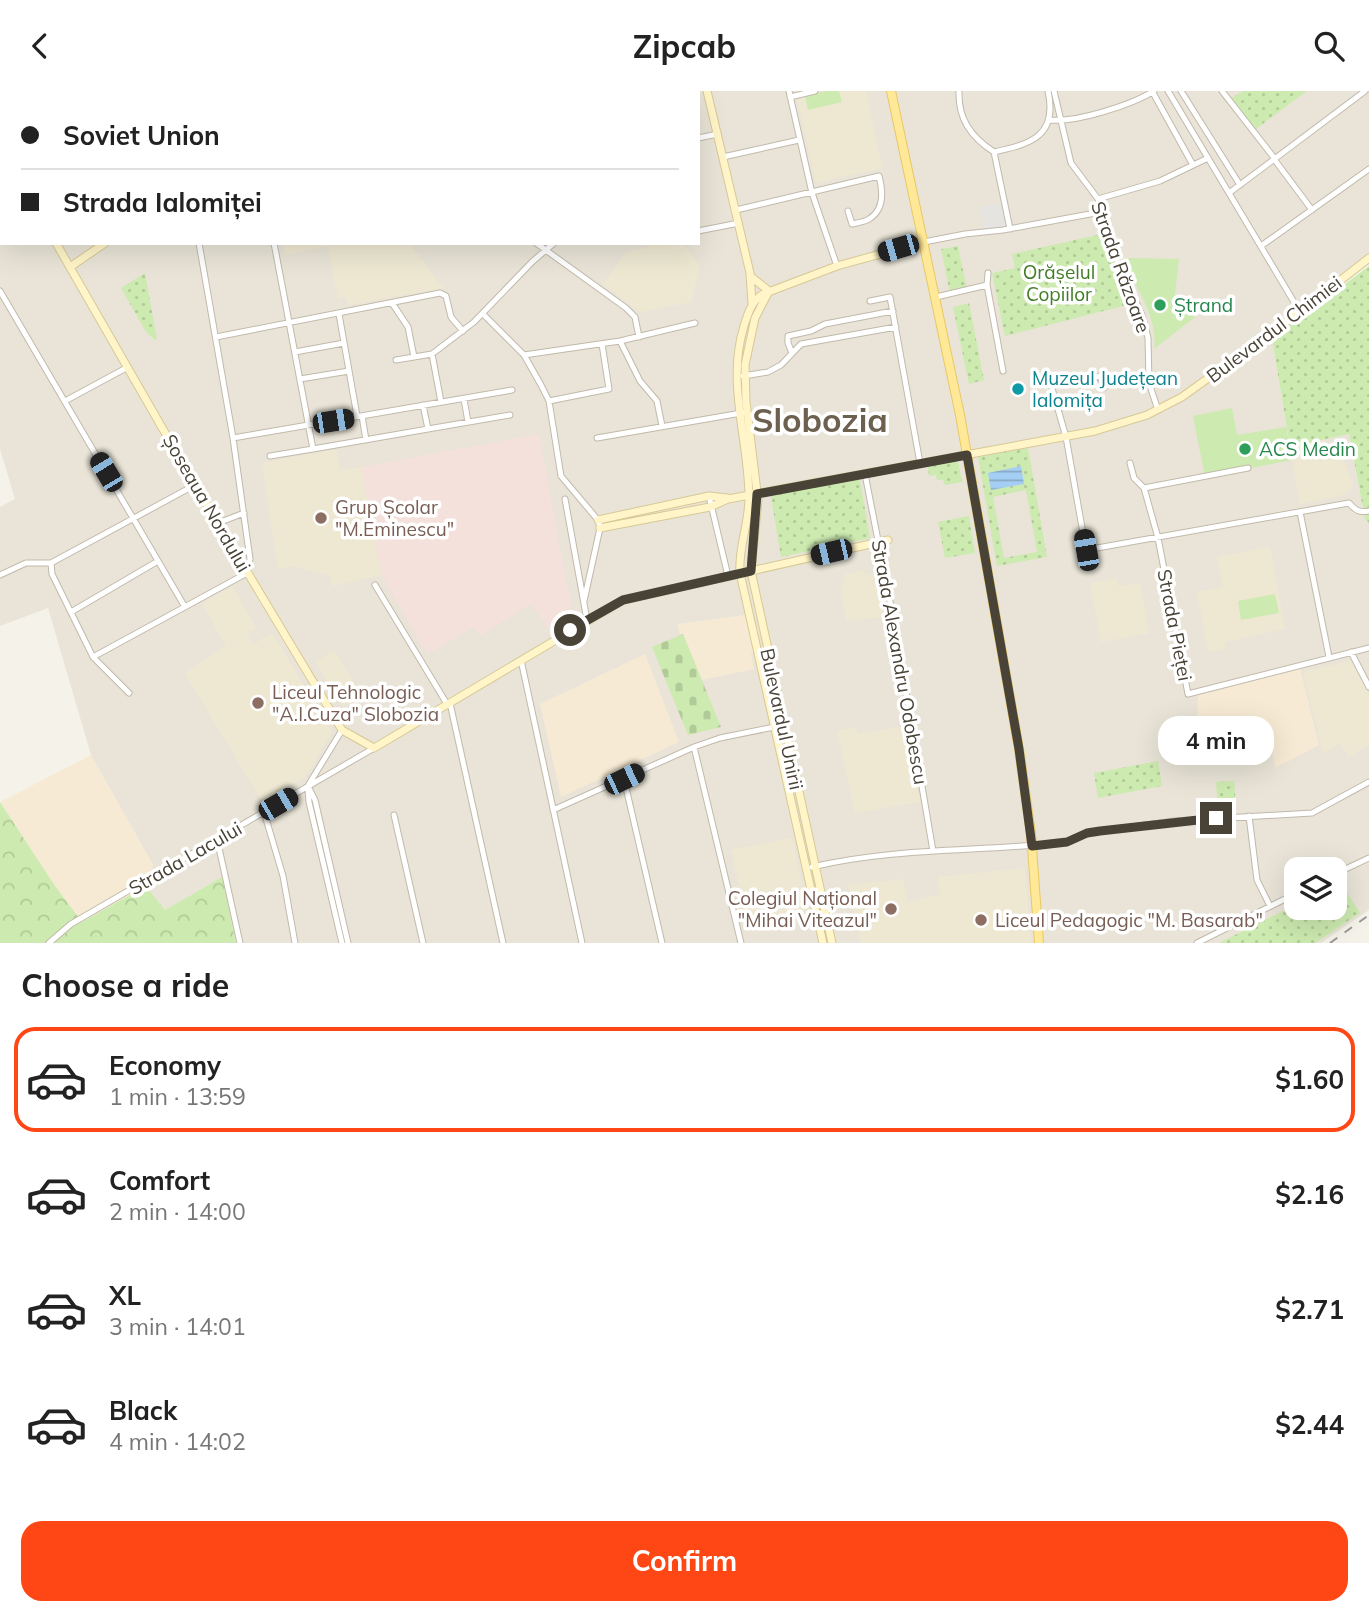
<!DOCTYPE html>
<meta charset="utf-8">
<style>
:root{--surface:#fff;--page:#f6f6f6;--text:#222;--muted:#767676;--line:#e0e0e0;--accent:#ff4615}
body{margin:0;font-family:Mulish,sans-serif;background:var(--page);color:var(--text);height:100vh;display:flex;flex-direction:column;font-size:26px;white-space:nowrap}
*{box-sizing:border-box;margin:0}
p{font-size:23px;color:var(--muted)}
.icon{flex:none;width:38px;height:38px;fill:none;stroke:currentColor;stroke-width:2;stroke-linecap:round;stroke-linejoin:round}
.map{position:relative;height:852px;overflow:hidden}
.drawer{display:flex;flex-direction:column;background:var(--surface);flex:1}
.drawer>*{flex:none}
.guide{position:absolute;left:0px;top:0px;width:700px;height:154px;box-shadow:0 7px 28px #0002;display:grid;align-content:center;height:154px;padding:0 21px;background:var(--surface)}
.buttons{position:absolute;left:1284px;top:766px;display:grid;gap:14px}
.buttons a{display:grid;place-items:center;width:63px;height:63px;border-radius:14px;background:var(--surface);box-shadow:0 7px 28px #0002;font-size:35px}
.end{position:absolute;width:32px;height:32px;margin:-16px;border:9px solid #494337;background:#fff;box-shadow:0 0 0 4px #fff}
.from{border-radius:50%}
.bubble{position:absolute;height:49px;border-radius:21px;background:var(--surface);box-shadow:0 7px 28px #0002;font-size:23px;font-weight:700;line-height:49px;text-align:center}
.car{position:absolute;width:21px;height:42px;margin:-21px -10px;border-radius:9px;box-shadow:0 0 5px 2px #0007;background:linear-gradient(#222 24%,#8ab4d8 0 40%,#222 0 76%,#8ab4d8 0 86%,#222 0)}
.guide b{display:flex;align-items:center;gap:24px;height:66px;font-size:26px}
.guide b+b{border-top:2px solid var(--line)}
.guide i{width:18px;height:18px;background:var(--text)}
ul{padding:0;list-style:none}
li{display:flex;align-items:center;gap:21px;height:105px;margin:0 14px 10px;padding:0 7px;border:4px solid transparent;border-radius:21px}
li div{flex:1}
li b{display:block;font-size:26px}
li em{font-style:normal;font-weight:700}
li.current{border-color:var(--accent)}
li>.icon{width:63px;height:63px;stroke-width:1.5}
h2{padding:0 21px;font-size:32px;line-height:84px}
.cta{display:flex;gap:14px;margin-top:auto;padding:14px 21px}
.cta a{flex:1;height:80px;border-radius:21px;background:var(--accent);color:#fff;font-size:28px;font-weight:700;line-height:80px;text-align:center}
header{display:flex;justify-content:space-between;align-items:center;height:91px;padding:0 21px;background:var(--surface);font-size:32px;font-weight:700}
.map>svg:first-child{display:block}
.residential{fill:#e9e4d7;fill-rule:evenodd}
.commercial{fill:#f7ead4}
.education{fill:#eee8d2}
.medical{fill:#f5e1dc}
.forest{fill:url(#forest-crowns)}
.cemetery{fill:url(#cemetery-stones)}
.park{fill:url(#park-dots);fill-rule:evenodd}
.pitch{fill:#cdeab0}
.parking{fill:#e6e4e0}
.water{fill:url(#water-rules)}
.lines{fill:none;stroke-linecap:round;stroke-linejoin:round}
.street-casing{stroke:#c1baab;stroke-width:7}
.secondary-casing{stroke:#d6c997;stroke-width:9}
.primary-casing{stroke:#e8c864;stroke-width:10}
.street{stroke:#fff;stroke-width:5}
.secondary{stroke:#fff5c8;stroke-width:7}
.primary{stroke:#ffe897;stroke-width:8}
.rail{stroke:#989898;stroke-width:2;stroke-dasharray:9 9;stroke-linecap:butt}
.route{stroke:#494337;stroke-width:9}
.leisure-dot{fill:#2e9e5b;stroke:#fff;stroke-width:2.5}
.culture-dot{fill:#0f9aa8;stroke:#fff;stroke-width:2.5}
.education-dot{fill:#8d6e63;stroke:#fff;stroke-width:2.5}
.labels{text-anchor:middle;stroke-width:7;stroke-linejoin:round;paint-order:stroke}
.street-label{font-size:19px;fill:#494337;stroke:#fff}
.park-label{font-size:19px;fill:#437d27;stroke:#fff}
.leisure-label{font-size:19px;fill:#27864d;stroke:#fff;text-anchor:start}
.culture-label{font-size:19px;fill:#0d838f;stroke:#fff;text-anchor:start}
.education-label{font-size:19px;fill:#785e54;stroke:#fff;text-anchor:start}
.town-label{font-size:33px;font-weight:bold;fill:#6c614e;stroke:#fff}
</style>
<header><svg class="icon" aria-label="back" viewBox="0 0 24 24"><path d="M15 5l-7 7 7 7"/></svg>Zipcab<svg class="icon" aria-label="search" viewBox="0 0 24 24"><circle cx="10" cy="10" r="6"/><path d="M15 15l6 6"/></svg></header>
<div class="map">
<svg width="1369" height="852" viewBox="0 0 1369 852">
<defs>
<pattern id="forest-crowns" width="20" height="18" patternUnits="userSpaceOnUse" patternTransform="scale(1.75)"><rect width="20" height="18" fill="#cdeab0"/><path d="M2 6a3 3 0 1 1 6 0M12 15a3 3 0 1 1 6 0" fill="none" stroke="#b2ca98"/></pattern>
<pattern id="cemetery-stones" width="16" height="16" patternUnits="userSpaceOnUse" patternTransform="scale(1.75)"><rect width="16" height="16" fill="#cdeab0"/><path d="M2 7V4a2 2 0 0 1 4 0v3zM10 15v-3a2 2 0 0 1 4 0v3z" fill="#b2ca98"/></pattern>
<pattern id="park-dots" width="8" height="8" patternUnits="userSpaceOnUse" patternTransform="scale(1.75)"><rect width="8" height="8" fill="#cdeab0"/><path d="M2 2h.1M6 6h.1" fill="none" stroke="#b2ca98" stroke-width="1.8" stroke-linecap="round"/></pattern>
<pattern id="water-rules" width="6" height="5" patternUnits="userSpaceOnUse" patternTransform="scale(1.75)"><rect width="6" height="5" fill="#a4cef3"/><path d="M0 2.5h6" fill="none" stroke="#88a9c6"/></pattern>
</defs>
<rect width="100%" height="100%" fill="#f5f2e9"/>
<path class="residential" d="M0 0H1369V173L1272 248 1290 356 1349 343 1365 428 1369 432V819L1321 852H236L222 786 165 819 146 795 153 774 91 664 48 517 0 535V416L15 408 0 358ZM2 2H698V152H2ZM1297 779H1335V817H1297Z"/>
<path class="commercial" d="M745 524 755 561 751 562 754 578 702 589 683 543 680 544 677 533Z
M645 563 679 651 561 706 540 613Z
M1300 577 1319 654 1275 677 1270 642 1202 653 1197 628 1198 604Z
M91 664 153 774 146 795 82 832 55 795 0 711Z"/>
<path class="education" d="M826 0H866L882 77 816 92 797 7Z
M283 152H409L443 197 348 214 346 206 338 208 328 155 285 164Z
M659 152H682L700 175 691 211 640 221 603 193 626 162Z
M1323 349 1342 365 1353 394 1346 403 1300 413 1290 356Z
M336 358 340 379 361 376 382 484 333 495 330 485 293 475 278 478 262 372Z
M1270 456 1285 538 1225 551 1226 557 1208 561 1197 501 1223 496 1217 466Z
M864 479 865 484 882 481 890 524 855 530 854 528 846 529 840 494 844 493 843 484Z
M1116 487 1118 495 1140 492 1149 542 1101 551 1090 492Z
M232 495 256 537 247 543 253 553 272 542 332 641 305 686 262 710 185 582 226 555 202 513Z
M334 559 361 604 343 615 316 571Z
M1350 570 1369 603V653L1349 666 1340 652 1323 662 1303 581Z
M906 635 920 711 855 722 837 640 856 636 858 643Z
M792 747 809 826 749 840 731 759Z
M1025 777 1031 852H861L848 794 903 788 908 811 940 803 938 786Z"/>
<path class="medical" d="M539 343 571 517 566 518 568 532 552 542 531 513 481 544 474 536 427 563 382 484 361 376Z"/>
<path class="forest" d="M0 711 55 795 82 831 146 795 165 819 222 786 236 852H0Z"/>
<path class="cemetery" d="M683 543 721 636 688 644 652 556Z"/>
<path class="park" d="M1243 0H1307L1253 40 1229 9Z
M1102 143 1131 213 1005 245 992 182 1015 177 1012 163Z
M958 155 967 198 950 202 941 158Z
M1369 175V432L1365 428 1349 343 1290 356 1272 248Z
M145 182 157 248 155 249 146 241 121 197Z
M969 212 984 289 969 293 953 216Z
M1028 357 1047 466 997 475 978 366ZM1026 399 1037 461 1004 467 993 406Z
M957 366 962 391 945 394 943 389H937L936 384 929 385 927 371Z
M859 384 870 447 781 466 770 400Z
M969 425 975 462 945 467 938 431Z
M1158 670 1162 695 1098 707 1094 682Z
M1234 690 1236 713 1218 715 1216 691Z
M1340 791 1360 822 1315 852H1219L1297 813V817H1335V793Z"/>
<path class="pitch" d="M826 0H839L842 11 808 19 805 5Z
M1129 167 1179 168 1174 212 1178 216 1184 211 1195 226 1154 258C1159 229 1136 196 1124 171Z
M1232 317 1237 344 1286 336 1292 369 1205 386 1193 325Z
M1275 503 1279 522 1241 529 1238 510Z"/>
<path class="parking" d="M1002 112 1008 138 985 141 980 116Z"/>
<path class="water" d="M1021 375 1024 393 991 399 988 382Z"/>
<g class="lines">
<g class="street-casing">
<path id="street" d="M95 0 96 2
M459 0 461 2
M565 0V2
M789 0 812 102 837 175
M959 0C958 28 971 46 994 61L1010 138
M1054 0 1071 72 1098 108 1114 163 1142 224 1148 247 1149 292 1158 319
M1152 0 1193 74
M1168 0 1300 221
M1181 0 1240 94
M1222 0 1275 68
M790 6 815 0
M1049 29C1076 32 1131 14 1154 0
M698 47 718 43
M994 61C1031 53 1058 45 1048 0
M723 66 799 49
M1274 68 1312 119
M1229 102 1365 0
M0 106 2 105
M1098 108 1160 90 1208 67
M736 119 879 85C883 100 884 119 869 128 865 131 856 132 852 133L848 120
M698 140 739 132
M924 151 965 143 1003 139 1101 121
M274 152 313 358 428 338
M536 152 626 217 635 226 639 246
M1261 155 1369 78
M987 194 988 182
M0 200 185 516
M936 206 987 194 1003 280
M870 210 890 206 920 372
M392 212 408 236 414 266 432 263 474 231 533 170 554 152
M339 223 357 325
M483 223 524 264 541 294 549 310 561 385 598 429 600 437 584 510
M216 246 440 202 446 205 451 226 463 240
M620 250 640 290 657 310 662 335
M295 261 344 252
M792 262 788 252V245L811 240 825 233 893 220
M432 263 441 311
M524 264 620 250 695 232
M396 269 414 266
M743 285 768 281 781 274 801 253 896 236
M1049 287 1066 346 1086 459 1349 412C1355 419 1359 422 1369 420
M300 288 349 280
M1050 294 1100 285 1104 297
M464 308 468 331
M65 310 128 276
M549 310 609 298 602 253
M423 314 428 338 510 324
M362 325 366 349
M233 347 512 299
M597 347 747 321
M270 365 313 358
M1130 372 1134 387 1144 397 1248 377
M865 383 894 531 933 760
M1144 397 1158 447 1188 603 1369 557
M709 405 728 485
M565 408 587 529
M1300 421 1329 566
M218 432 244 422
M51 472 195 394
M51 472 52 483 93 566 129 602
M0 484 26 472H51
M375 494 447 613
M71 521 158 470
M1351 561 1369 596
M93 566 247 482 250 468 233 347 199 152
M521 569 582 852
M450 612 503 852
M694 656 741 852
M624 688 662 852
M309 693 342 639
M308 695 315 709 348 852
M308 698 309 711 342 852
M553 719 694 656 720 647 784 634
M264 721 283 785 295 852
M394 724 423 852
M1249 725 1257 789 1270 815
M217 748 240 852
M812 776C896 756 983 761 1067 751L1087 742 1174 730 1312 722 1369 691
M1335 783 1369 767
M49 852 71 833 374 657
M1197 852 1297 802"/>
</g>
<g class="secondary-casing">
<path id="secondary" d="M707 0 750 182 752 213
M319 2 322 0
M0 57 2 60
M56 152 195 394 342 639 374 657 623 509 888 449
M70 176 105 152
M750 185 769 200
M768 202 755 227 745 274 746 311 758 409 751 480 832 852
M598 429 709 405 727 407
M600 437 710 416 728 408 1095 340 1147 324 1182 306 1300 221 1369 167
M823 852 740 482C738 457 749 433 749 407 749 349 726 293 744 235 748 222 751 211 763 203L837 175 924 151"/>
</g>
<g class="primary-casing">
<path id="primary" d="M891 0 960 324 1019 658 1031 743 1039 852"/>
</g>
<use href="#street" class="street"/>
<use href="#secondary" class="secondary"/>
<use href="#primary" class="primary"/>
<path class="rail" d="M1330 852 1369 824"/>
</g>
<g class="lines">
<path class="route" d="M570 539 623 509 751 480 757 403 967 364 1019 658 1032 755 1067 751 1087 742 1100 740 1216 727"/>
</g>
<g class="leisure-dot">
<circle cx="1160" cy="214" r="7"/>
<circle cx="1245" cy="358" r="7"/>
</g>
<circle class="culture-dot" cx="1018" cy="298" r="7"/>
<g class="education-dot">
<circle cx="321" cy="427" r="7"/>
<circle cx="258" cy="612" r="7"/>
<circle cx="891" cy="818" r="7"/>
<circle cx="981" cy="829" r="7"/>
</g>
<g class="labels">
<g class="street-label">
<text transform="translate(1121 176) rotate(70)" y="7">Strada Răzoare</text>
<text transform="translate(1274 238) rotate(-37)" y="7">Bulevardul Chimiei</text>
<text transform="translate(207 412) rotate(60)" y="7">Șoseaua Nordului</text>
<text transform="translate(1175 534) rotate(79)" y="7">Strada Pieței</text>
<text transform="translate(900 571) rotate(80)" y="7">Strada Alexandru Odobescu</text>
<text transform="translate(782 628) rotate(78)" y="7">Bulevardul Unirii</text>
<text transform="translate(185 767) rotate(-30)" y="7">Strada Lacului</text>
</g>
<g class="park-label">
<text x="1059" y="188">Orășelul<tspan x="1059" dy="22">Copiilor</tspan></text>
</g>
<g class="leisure-label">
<text x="1174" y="221">Ștrand</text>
<text x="1259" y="365">ACS Medin</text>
</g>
<g class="culture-label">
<text x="1032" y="294">Muzeul Județean<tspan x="1032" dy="22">Ialomița</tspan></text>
</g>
<g class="education-label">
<text x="335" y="423">Grup Școlar<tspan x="335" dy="22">"M.Eminescu"</tspan></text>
<text x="272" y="608">Liceul Tehnologic<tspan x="272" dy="22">"A.I.Cuza" Slobozia</tspan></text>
<text x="877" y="814" text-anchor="end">Colegiul Național<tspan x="877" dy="22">"Mihai Viteazul"</tspan></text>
<text x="995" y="836">Liceul Pedagogic "M. Basarab"</text>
</g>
<g class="town-label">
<text x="820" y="341">Slobozia</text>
</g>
</g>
</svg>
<div class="buttons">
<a><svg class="icon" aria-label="layers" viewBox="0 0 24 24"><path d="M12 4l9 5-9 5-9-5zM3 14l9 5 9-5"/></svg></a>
</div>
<i class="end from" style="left:570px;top:539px"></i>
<i class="end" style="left:1216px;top:727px"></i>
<div class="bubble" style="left:1158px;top:625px;width:116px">4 min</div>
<i class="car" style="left:898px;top:157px;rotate:254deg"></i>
<i class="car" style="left:333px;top:330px;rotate:81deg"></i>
<i class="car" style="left:106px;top:381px;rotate:329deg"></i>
<i class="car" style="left:1086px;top:459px;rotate:350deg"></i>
<i class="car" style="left:831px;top:461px;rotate:257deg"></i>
<i class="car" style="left:624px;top:688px;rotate:64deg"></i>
<i class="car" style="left:278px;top:713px;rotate:60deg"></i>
<div class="guide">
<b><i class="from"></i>Soviet Union</b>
<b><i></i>Strada Ialomiței</b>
</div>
</div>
<section class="drawer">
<h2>Choose a ride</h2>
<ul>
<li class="current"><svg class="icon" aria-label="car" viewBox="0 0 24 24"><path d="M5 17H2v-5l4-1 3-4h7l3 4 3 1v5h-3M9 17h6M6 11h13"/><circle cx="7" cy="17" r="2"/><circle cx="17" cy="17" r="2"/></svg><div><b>Economy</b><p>1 min · 13:59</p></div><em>$1.60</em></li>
<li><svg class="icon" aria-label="car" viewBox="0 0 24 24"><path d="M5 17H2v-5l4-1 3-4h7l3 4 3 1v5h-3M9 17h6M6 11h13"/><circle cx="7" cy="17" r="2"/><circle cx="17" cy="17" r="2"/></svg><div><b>Comfort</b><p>2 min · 14:00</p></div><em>$2.16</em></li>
<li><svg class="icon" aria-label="car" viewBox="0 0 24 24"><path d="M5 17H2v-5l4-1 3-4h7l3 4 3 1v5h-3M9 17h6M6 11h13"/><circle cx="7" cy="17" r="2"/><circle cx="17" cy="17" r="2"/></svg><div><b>XL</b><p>3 min · 14:01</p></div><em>$2.71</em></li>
<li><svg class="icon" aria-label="car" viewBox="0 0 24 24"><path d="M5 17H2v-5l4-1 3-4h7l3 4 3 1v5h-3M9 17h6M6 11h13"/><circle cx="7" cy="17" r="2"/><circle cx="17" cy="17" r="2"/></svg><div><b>Black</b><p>4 min · 14:02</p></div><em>$2.44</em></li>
</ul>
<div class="cta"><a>Confirm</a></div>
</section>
